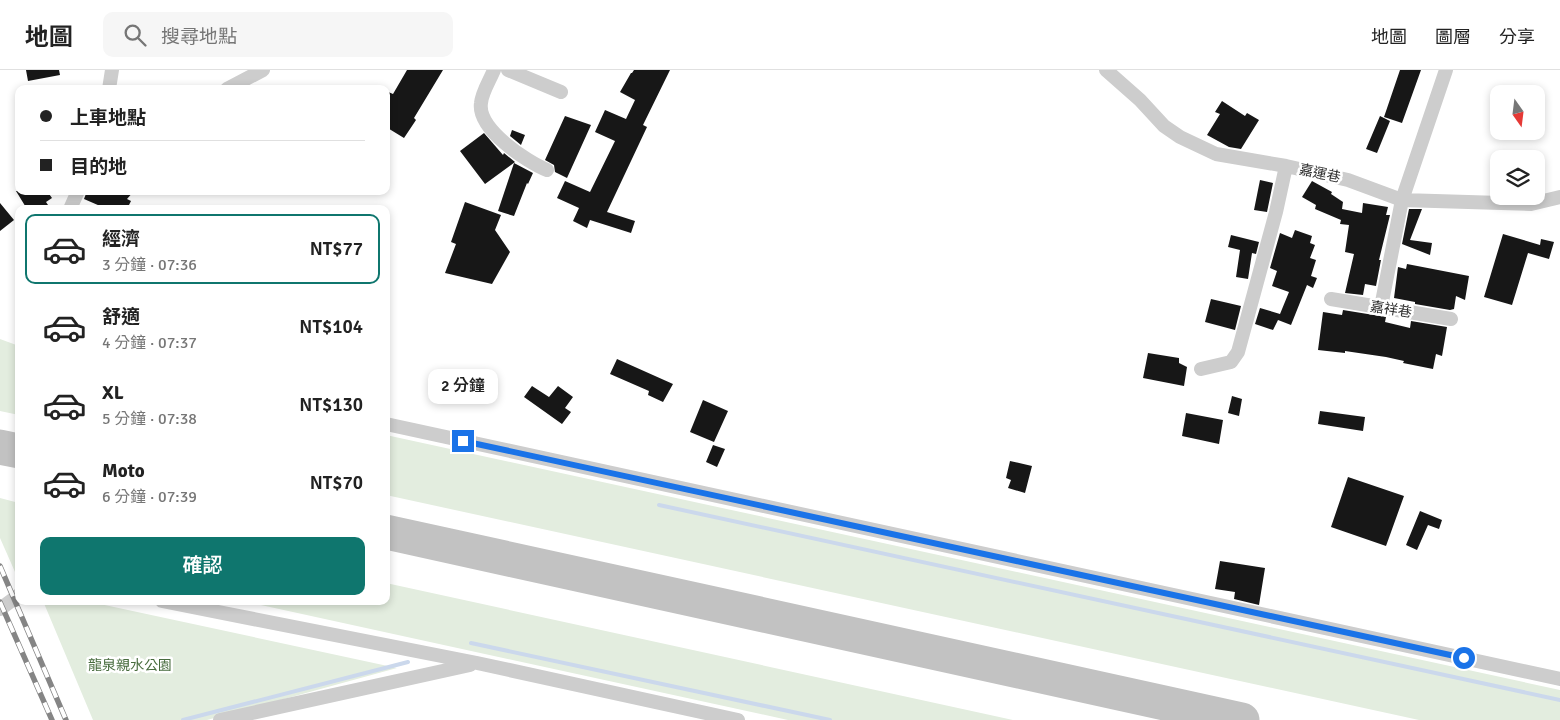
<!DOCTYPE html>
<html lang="zh-TW">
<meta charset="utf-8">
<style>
:root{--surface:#fff;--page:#f6f6f6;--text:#222;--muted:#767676;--line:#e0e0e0;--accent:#0f766e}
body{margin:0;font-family:Signika,"Noto Sans TC",sans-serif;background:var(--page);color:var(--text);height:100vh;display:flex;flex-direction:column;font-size:19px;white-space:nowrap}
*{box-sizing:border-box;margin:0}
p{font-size:16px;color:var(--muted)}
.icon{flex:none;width:28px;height:28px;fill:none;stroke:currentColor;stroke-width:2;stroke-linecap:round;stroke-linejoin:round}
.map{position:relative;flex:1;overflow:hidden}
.panel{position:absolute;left:15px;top:135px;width:375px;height:400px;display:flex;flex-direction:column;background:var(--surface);border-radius:10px;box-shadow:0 2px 8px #0003}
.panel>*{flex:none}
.guide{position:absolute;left:15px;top:15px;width:375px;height:110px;border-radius:10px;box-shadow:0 2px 8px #0003;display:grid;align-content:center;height:110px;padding:0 25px;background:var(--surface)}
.needle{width:32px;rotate:166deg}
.tools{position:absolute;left:1490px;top:15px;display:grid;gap:10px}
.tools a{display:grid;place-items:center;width:55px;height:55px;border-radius:10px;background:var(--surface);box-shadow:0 2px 8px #0003;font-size:25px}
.end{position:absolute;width:22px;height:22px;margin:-11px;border:6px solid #1a73e8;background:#fff;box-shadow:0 0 0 2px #fff}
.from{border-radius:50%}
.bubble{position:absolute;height:35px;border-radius:10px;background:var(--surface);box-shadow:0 2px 8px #0003;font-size:16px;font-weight:600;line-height:35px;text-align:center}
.guide b{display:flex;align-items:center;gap:18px;height:48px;font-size:19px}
.guide b+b{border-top:1px solid var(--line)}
.guide i{width:12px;height:12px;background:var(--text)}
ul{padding:9px 0 0;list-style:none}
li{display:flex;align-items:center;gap:15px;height:70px;margin:0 10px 8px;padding:0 15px;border:2px solid transparent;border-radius:10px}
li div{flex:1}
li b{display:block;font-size:19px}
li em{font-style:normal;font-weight:600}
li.current{border-color:var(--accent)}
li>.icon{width:45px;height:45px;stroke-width:1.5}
.cta{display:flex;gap:10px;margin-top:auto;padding:10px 25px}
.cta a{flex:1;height:58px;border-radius:10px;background:var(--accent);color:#fff;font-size:20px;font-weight:600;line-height:58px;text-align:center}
header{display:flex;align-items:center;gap:30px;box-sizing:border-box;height:70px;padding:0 25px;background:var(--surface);border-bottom:1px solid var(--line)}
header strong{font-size:24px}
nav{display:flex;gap:28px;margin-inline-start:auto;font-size:18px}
.search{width:350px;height:45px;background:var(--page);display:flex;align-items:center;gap:12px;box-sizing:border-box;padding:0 18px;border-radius:10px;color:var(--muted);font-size:19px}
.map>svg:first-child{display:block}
.green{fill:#e3eddf}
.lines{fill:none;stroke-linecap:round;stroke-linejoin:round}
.stream{stroke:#cbd8ec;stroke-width:4}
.taxiway{stroke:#c2c2c2;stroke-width:35}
.building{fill:#171717}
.minor{stroke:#cdcdcd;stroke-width:14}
.rail-casing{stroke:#858585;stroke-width:5.5}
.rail{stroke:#fff;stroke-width:4;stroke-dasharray:11;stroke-linecap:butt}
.route{stroke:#1a73e8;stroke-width:6}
.labels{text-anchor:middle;stroke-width:5;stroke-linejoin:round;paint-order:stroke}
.street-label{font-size:14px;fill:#303030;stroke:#fff}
.park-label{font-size:14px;fill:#486c3e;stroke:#fff}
</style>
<header>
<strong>地圖</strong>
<div class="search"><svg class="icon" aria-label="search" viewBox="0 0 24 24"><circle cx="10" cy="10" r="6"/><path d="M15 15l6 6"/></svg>搜尋地點</div>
<nav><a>地圖</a><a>圖層</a><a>分享</a></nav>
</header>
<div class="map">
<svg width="1560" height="650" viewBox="0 0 1560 650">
<rect width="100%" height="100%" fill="#fff"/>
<path class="green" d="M0 269 19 276V345L0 341Z
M386 365 1560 620V650H1419L386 425Z
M0 428 19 433V511L0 468Z
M386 513 1013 650H788L242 531H386Z
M43 531H86L397 598 207 650H93Z"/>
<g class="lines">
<path class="stream" d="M659 435 1560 630
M471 573 830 650
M183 650 408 592"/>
<path class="taxiway" d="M0 377 19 381
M386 462 1242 650"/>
</g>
<path class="building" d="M26 0H59L60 5 28 11Z
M407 0H443L414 48 416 50 404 68 386 57V21L393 24Z
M634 0H670L643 55 647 57 607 142 635 151 631 163 590 150 587 158 573 151 579 138 557 128 565 111 590 122 615 71 595 62 605 40 626 49 635 30 620 22 631 3H632Z
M1400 0H1421L1402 53 1384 47Z
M1222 31 1245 46 1247 43 1259 50 1241 79 1229 77 1207 65 1220 44 1215 42Z
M565 46 591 55 567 108 555 102 554 95 545 90Z
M1380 46 1390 51 1377 83 1366 79Z
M512 60 525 65 521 75 510 66Z
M484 63 503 85 504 83 515 92 485 114 460 81Z
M514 93 533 103 528 114 527 113 514 146 498 141Z
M1260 110 1273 113 1267 142 1254 140Z
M1312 111 1332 122 1331 124 1343 132 1342 139 1362 143 1363 133 1388 137 1386 145H1390L1379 190H1381L1376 216 1365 214 1363 225 1345 223 1354 184 1345 182 1349 155 1340 154 1341 150 1315 139 1316 135 1302 127Z
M16 121H47L52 128 46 132 48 135 42 139H27Z
M87 121H134L127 129 131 131 127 139H107L84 129Z
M465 132 501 145 495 160 510 182 492 214 445 203 456 174 451 172Z
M0 133 14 150 0 161Z
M1409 139H1422L1410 170 1432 173 1430 185 1402 174Z
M1295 160 1312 166 1310 173 1315 175 1310 188 1316 190 1311 206 1317 208 1313 218 1307 215 1291 255 1278 250 1273 260 1255 254 1260 238 1280 244 1289 222 1272 216 1277 201 1270 198 1280 163 1292 168Z
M1503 164 1540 175 1541 169 1554 172 1549 189 1528 183 1512 235 1484 227Z
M1231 165 1259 172 1256 184 1252 183 1248 209 1236 207 1240 180 1228 177Z
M1407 194 1469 206 1465 230 1456 226 1454 239 1450 240 1415 234V232L1394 228 1398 197 1406 199Z
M1211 229 1241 236 1235 260 1205 252Z
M1343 240 1386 247 1385 252 1410 258 1411 251 1447 257 1442 286 1436 284 1433 299 1403 293 1404 291 1386 287 1345 281V283L1318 280 1323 242 1342 245Z
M1148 283 1179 288V293L1187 297 1184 316 1143 308Z
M617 289 673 314 663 332 648 325 649 321 610 304Z
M532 316 549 327 558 316 573 327 565 338 571 342 562 354 524 327Z
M1232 326 1242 329 1239 346 1228 343Z
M703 330 728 341 714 372 690 362Z
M1320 341 1365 347 1363 361 1318 354Z
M1186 343 1223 350 1219 374 1182 366Z
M713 375 725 379 717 397 706 392Z
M1010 391 1032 396 1025 423 1008 418 1011 410 1006 408Z
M1348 407 1404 426 1386 476 1331 457Z
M1420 441 1442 450 1439 459 1428 455 1417 480 1406 475Z
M1220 491 1265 498 1259 535 1234 529 1235 522 1215 519Z"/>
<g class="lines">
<path class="minor" d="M494 0C490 10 482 22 481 33 477 59 527 92 547 100
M508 0 561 22
M1106 0 1140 30 1164 56 1180 67 1216 84 1286 96 1348 110 1402 130 1531 134 1560 127
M109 19 112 0
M227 19 263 0
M70 139 78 121
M1331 229 1451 249
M1381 237 1402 130 1446 0
M1201 299 1231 292 1238 282 1276 142 1286 96
M386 354 1560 609
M162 531 477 593 738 650
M0 539 19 525
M220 650 470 595"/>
<g class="rail-casing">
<path id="rail" d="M0 496 66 650
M0 532 52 650"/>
</g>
<use href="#rail" class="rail"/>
</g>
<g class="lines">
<path class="route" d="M463 371 1464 588"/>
</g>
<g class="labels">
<g class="street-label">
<text transform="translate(1320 103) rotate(12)" y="5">嘉運巷</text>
<text transform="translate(1391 239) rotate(9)" y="5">嘉祥巷</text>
</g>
<g class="park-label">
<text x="130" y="600">龍泉親水公園</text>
</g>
</g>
</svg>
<div class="tools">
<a><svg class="needle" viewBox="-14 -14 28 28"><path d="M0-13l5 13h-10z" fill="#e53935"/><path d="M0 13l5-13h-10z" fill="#767676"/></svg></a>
<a><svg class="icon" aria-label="layers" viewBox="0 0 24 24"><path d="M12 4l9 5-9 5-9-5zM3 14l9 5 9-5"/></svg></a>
</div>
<i class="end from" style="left:1464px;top:588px"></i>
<i class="end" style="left:463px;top:371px"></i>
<div class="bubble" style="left:428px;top:299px;width:70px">2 分鐘</div>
<div class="guide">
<b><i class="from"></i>上車地點</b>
<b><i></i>目的地</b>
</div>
<section class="panel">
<ul>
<li class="current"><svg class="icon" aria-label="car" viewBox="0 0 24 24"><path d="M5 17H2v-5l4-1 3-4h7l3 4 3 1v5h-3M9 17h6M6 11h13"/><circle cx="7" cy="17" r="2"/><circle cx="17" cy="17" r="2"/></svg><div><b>經濟</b><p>3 分鐘 · 07:36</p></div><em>NT$77</em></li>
<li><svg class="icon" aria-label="car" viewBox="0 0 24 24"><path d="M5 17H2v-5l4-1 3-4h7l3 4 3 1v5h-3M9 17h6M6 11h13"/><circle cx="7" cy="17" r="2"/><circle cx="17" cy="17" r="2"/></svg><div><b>舒適</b><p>4 分鐘 · 07:37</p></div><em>NT$104</em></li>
<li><svg class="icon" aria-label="car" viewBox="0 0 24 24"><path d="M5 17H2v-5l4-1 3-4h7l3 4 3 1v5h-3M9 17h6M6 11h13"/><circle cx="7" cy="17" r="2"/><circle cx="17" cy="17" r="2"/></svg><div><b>XL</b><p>5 分鐘 · 07:38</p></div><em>NT$130</em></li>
<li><svg class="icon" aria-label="car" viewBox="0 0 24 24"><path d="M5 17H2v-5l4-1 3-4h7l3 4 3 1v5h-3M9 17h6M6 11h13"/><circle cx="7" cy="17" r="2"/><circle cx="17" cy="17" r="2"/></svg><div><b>Moto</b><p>6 分鐘 · 07:39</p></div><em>NT$70</em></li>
</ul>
<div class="cta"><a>確認</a></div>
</section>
</div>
